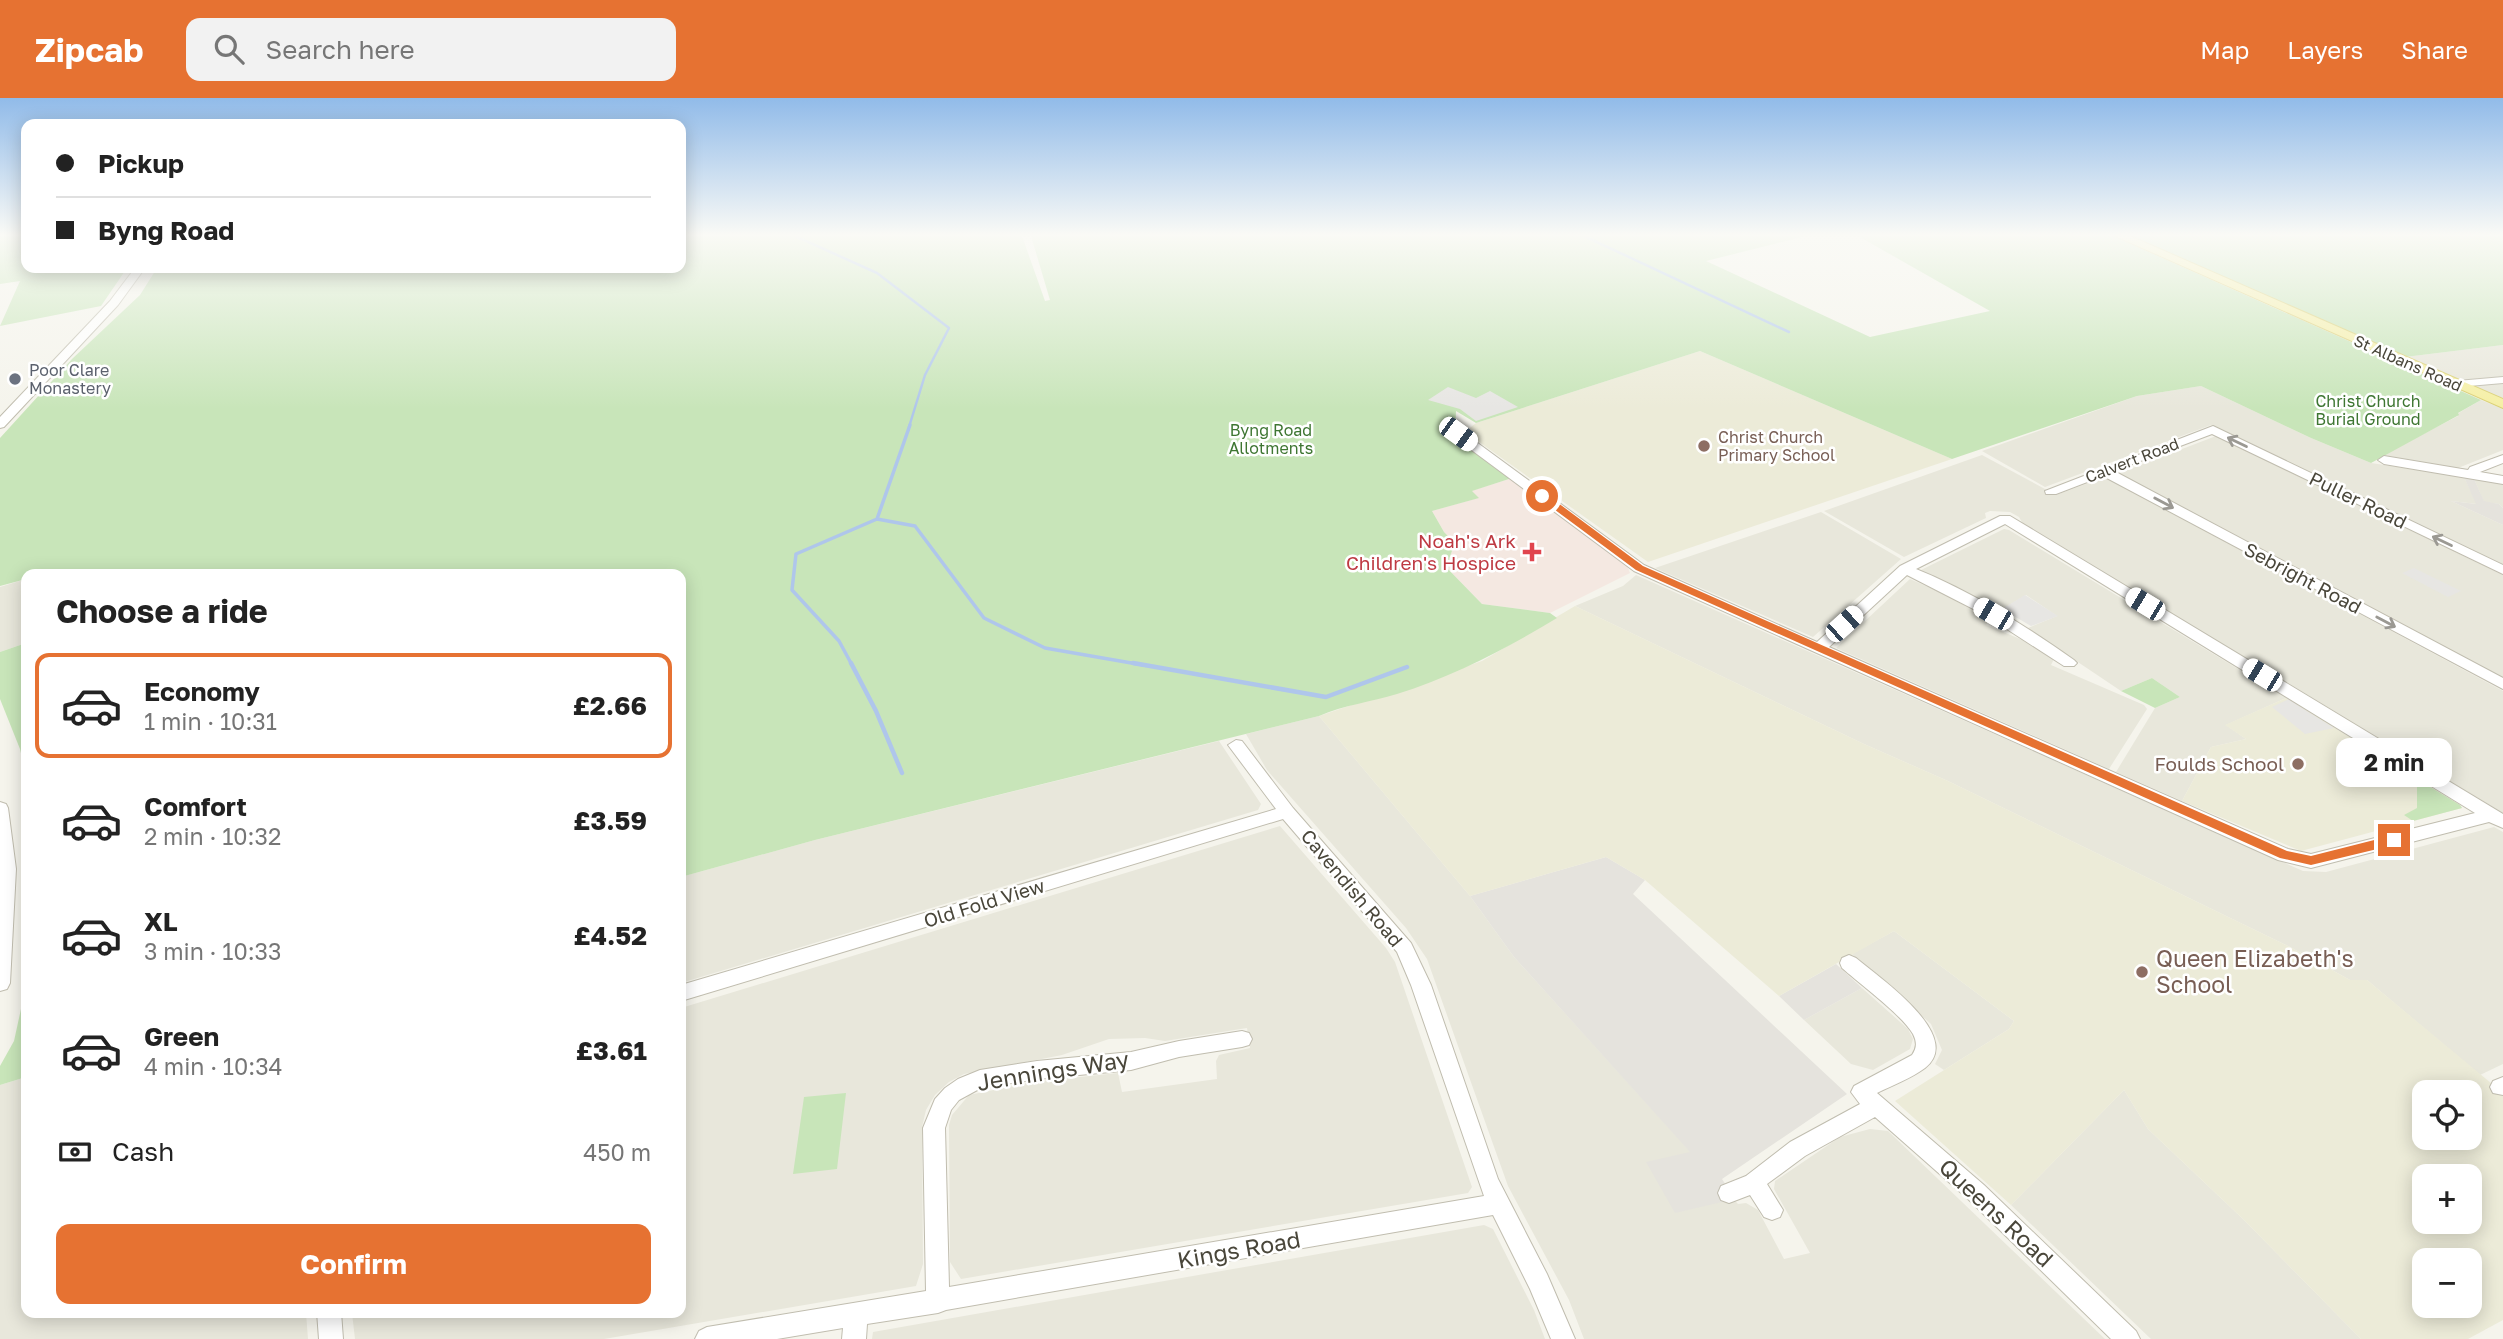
<!DOCTYPE html>
<meta charset="utf-8">
<style>
:root{--surface:#fff;--page:#f2f2f2;--text:#222;--muted:#767676;--line:#e0e0e0;--accent:#e67232}
body{margin:0;font-family:"Golos Text",sans-serif;background:var(--page);color:var(--text);height:100vh;display:flex;flex-direction:column;font-size:26px;white-space:nowrap}
*{box-sizing:border-box;margin:0}
p{font-size:23px;color:var(--muted)}
.icon{flex:none;width:38px;height:38px;fill:none;stroke:currentColor;stroke-width:2;stroke-linecap:round;stroke-linejoin:round}
.map{position:relative;flex:1;overflow:hidden}
.side{position:absolute;left:21px;top:471px;width:665px;height:749px;display:flex;flex-direction:column;background:var(--surface);border-radius:14px;box-shadow:0 4px 18px #0003}
.side>*{flex:none}
.hud{position:absolute;left:21px;top:21px;width:665px;height:154px;border-radius:14px;box-shadow:0 4px 18px #0003;display:grid;align-content:center;height:154px;padding:0 35px;background:var(--surface)}
.fabs{position:absolute;left:2412px;top:982px;display:grid;gap:14px}
.fabs a{display:grid;place-items:center;width:70px;height:70px;border-radius:14px;background:var(--surface);box-shadow:0 4px 18px #0003;font-size:35px}
.end{position:absolute;width:32px;height:32px;margin:-16px;border:9px solid #e67232;background:#fff;box-shadow:0 0 0 4px #fff}
.from{border-radius:50%}
.bubble{position:absolute;height:49px;border-radius:14px;background:var(--surface);box-shadow:0 4px 18px #0003;font-size:23px;font-weight:700;line-height:49px;text-align:center}
.car{position:absolute;width:21px;height:42px;margin:-21px -10px;border-radius:9px;box-shadow:0 0 5px 2px #0007;background:linear-gradient(#fff 24%,#345 0 40%,#fff 0 76%,#345 0 86%,#fff 0)}
.hud b{display:flex;align-items:center;gap:24px;height:66px;font-size:26px}
.hud b+b{border-top:2px solid var(--line)}
.hud i{width:18px;height:18px;background:var(--text)}
ul{padding:0;list-style:none}
li{display:flex;align-items:center;gap:21px;height:105px;margin:0 14px 10px;padding:0 21px;border:4px solid transparent;border-radius:14px}
li div{flex:1}
li b{display:block;font-size:26px}
li em{font-style:normal;font-weight:700}
li.current{border-color:var(--accent)}
li>.icon{width:63px;height:63px;stroke-width:1.5}
h2{padding:0 35px;font-size:32px;line-height:84px}
.pay{display:flex;align-items:center;gap:18px;height:77px;padding:0 35px;font-size:26px}
.pay p{margin-inline-start:auto}
.cta{display:flex;gap:14px;margin-top:auto;padding:14px 35px}
.cta a{flex:1;height:80px;border-radius:14px;background:var(--accent);color:#fff;font-size:28px;font-weight:700;line-height:80px;text-align:center}
header{display:flex;align-items:center;gap:42px;box-sizing:border-box;height:98px;padding:0 35px;background:var(--accent);color:#fff}
header strong{font-size:33px}
nav{display:flex;gap:38px;margin-inline-start:auto;font-size:24px}
.search{width:490px;height:63px;background:var(--page);display:flex;align-items:center;gap:18px;box-sizing:border-box;padding:0 24px;border-radius:14px;color:var(--muted);font-size:26px}
.map>svg:first-child{display:block}
.residential{fill:#e8e7db}
.industrial{fill:#e5e3dd}
.education{fill:#ecebd8;fill-rule:evenodd}
.medical{fill:#f4e8e1}
.green{fill:#c8e5b9}
.parking{fill:#e7e6e3}
.lines{fill:none;stroke-linecap:round;stroke-linejoin:round}
.stream-far2{stroke:#afc6eb;stroke-width:2.5}
.stream-far1{stroke:#afc6eb;stroke-width:3.5}
.stream{stroke:#afc6eb;stroke-width:4.5}
.minor-casing{stroke:#c0bdaf;stroke-width:2}
.major-casing{stroke:#dad075;stroke-width:2}
.minor{fill:#fff;fill-rule:evenodd}
.major{fill:#f5efa5;fill-rule:evenodd}
.oneway{stroke:#9b9993}
.route{fill:#e67232}
.worship-dot{fill:#6b7280;stroke:#fff;stroke-width:2.5}
.education-dot{fill:#8d6e63;stroke:#fff;stroke-width:2.5}
.health-dot{fill:#e0444e;stroke:#fff;stroke-width:2.5}
.labels{text-anchor:middle;stroke-width:5;stroke-linejoin:round;paint-order:stroke}
.far-street-label{font-size:16px;fill:#49463a;stroke:#fff}
.far-worship-label{font-size:16px;fill:#5b616d;stroke:#fff;text-anchor:start}
.far-park-label{font-size:16px;fill:#3e7632;stroke:#fff}
.far-education-label{font-size:16px;fill:#785e54;stroke:#fff;text-anchor:start}
.street-label{font-size:19px;fill:#49463a;stroke:#fff}
.health-label{font-size:19px;fill:#be3a42;stroke:#fff;text-anchor:end}
.education-label{font-size:19px;fill:#785e54;stroke:#fff;text-anchor:end}
.near-education-label{font-size:23px;fill:#785e54;stroke:#fff;text-anchor:start}
.near-street-label{font-size:23px;fill:#49463a;stroke:#fff}
</style>
<header>
<strong>Zipcab</strong>
<div class="search"><svg class="icon" aria-label="search" viewBox="0 0 24 24"><circle cx="10" cy="10" r="6"/><path d="M15 15l6 6"/></svg>Search here</div>
<nav><a>Map</a><a>Layers</a><a>Share</a></nav>
</header>
<div class="map">
<svg width="2503" height="1241" viewBox="0 0 2503 1241">
<rect width="100%" height="100%" fill="#f5f4ec"/>
<path class="residential" d="M2503 247V301L2405 259Z
M2201 288 2311 340 2371 365 2464 379 2477 406 2451 403 2503 427V468L2211 327 2045 389 1982 353 2137 298Z
M2481 302 2503 311V352L2458 370 2383 357 2458 318 2457 316Z
M2216 338 2503 477V581L2117 376Z
M1982 357 2056 397 2105 379 2503 593V715L2023 426 2019 419 2010 414 1990 413 1985 415 1986 420 1904 459 1824 413Z
M2474 381 2503 386V410L2499 406 2484 404Z
M1821 414 1901 461 1813 539 1655 470Z
M2004 431 2009 432 2286 600 2226 627 2246 641 2211 649 2182 703 2116 674 2155 610 2180 599 2152 580 2121 593 2030 532 2028 530 2057 518 2026 497 1996 515 1921 472Z
M1636 477 2303 773 2326 774 2494 729 2503 734V966L2480 977 2367 882H2350L2292 850 1948 683 1864 646 1575 508 1623 488Z
M26 481V545L0 554V489Z
M1910 481 1946 497 1989 522 1986 527 2030 545 2054 561 2051 567 2144 607 2147 611 2109 671 1836 550Z
M1319 618 1470 798 1514 859 1738 1106 1746 1105 1758 1112 1784 1161 1810 1155 1774 1091 1775 1083 1840 1039 1870 1031 1888 1033 2105 1241H1584L1569 1202 1508 1088 1427 861 1406 830 1267 672 1246 636Z
M1219 643 1261 706 1258 712 681 885V779L815 742Z
M1280 728 1386 850 1395 864 1472 1089 1468 1095 961 1181 950 1164 949 1027 952 1017 969 997 1032 984 1118 975 1122 994 1217 981 1216 963 1219 957 1250 950 1247 930 1165 943 1145 940 1109 941 1062 957 964 976 949 984 935 997 926 1012 922 1029 923 1166 916 1188 604 1241H355L352 1215 681 1214V910Z
M1894 833 2014 923 2009 931 1944 972 1935 966 1942 952 1931 926 1852 856Z
M1862 890 1908 931 1913 941 1910 951 1873 972 1851 966 1804 922Z
M26 979V1214L306 1215 308 1241H0V987Z
M2124 992 2148 1031 2243 1121 2361 1241H2151L2011 1107Z
M1484 1127 1493 1131 1534 1212 1545 1241H872L873 1234Z"/>
<path class="industrial" d="M2464 379 2474 381 2484 403 2499 406 2503 410V427L2451 403 2476 406Z
M1606 759 1645 782 1633 796 1847 996 1722 1081 1735 1101 1675 1115 1646 1064 1690 1054 1514 859 1470 798Z
M1836 866 1862 890 1804 922 1779 898Z"/>
<path class="education" d="M1700 253 1952 361 1648 464 1465 334 1476 325Z
M1575 508 1864 646 1948 683 2292 850 2350 882H2367L2503 995V1222L2468 1241H2361L2243 1121 2148 1031 2124 992 2011 1107 1895 1003 2009 931 2014 923 1894 833 1779 898 1645 782 1606 759 1470 798 1319 618 1482 563ZM2424 994H2469V1040H2424ZM2424 1078H2469V1124H2424ZM2424 1162H2469V1208H2424Z
M2286 600 2460 707 2462 710 2301 753 2182 703 2211 649 2246 641 2225 627Z"/>
<path class="medical" d="M1512 380 1625 463 1630 475 1550 515 1482 506 1446 469 1455 445 1444 434 1432 413 1478 400 1471 393Z"/>
<path class="green" d="M0 138H26V170H127L101 208 0 228 20 183 0 186Z
M681 138H1022L1045 203 1050 202 1031 138H1806L1706 163 1870 239 1990 213 1858 138H2113L2481 302 2458 315 2459 317 2371 365 2311 340 2201 288 2137 298 1952 361 1700 253 1476 325 1456 313 1455 338 1512 380 1472 393 1479 400 1432 413 1444 434 1455 445 1446 469 1482 506 1550 515 1557 520C1506 551 1454 578 1397 596 1371 604 1344 607 1319 618L815 742 681 779V476L47 475 26 476V481L0 488V340L72 261 140 197 157 170H681Z
M2130 138H2503V247L2405 259Z
M26 545V676L20 651 0 601V554Z
M2152 580 2180 599 2155 610 2121 593Z
M2417 681 2460 707 2462 710 2413 723 2404 717 2417 710Z
M26 888V979L0 987V968L14 943Z
M846 995 837 1071 793 1076 804 999Z"/>
<path class="parking" d="M1448 289 1476 300 1490 293 1518 309 1476 323 1460 311 1428 302Z
M2414 470 2461 493 2448 499 2402 475Z
M2025 497 2058 518 2031 528 2002 511Z
M2289 601 2305 612 2334 630 2305 636 2272 609Z"/>
<g class="lines">
<path class="stream-far2" d="M795 138 877 175 949 230 925 277 909 329
M1584 138 1789 234"/>
<path class="stream-far1" d="M877 421 915 428 984 520 1045 550 1143 567
M852 567 839 543 792 492 796 456 877 421 910 327"/>
<path class="stream" d="M851 565 876 613 902 675
M1133 565 1326 599 1407 569"/>
<g class="minor-casing">
<path id="minor" d="M135 170H145L118 207 4 329 0 330V319L110 203Z
M2503 279V285L2457 289 2451 286 2457 283Z
M1459 327 1463 328 1464 335 1644 467 1817 544 1900 468 2000 418H2010L2503 716V730L2489 724 2311 770 2278 762 1634 473 1454 339 1453 331ZM2005 426 2475 715 2311 756 2288 751 1829 549 1907 477 1985 517 2064 568H2074L2077 565 2074 562C2024 527 1973 494 1916 471Z
M2213 328 2503 467V476L2212 336 2114 373 2503 580V591L2103 378 2056 396H2046L2045 393Z
M2503 357V365L2480 374 2503 378V386L2384 366 2378 362 2384 358 2468 372 2470 369Z
M1236 642 1242 643 1293 710 1411 845 1431 887 1498 1081 1547 1176 1575 1241H1551L1530 1191 1493 1117 946 1212 938 1215 867 1226 866 1241H842L843 1230 777 1241H695L699 1233 707 1229 926 1193 923 1030 935 1001 945 990 958 981 980 972 1037 963 1131 954 1179 943 1242 933 1249 935 1252 941 1249 947 1242 949 1179 959 1131 972 1037 981 981 990 959 1002 951 1012 945 1030 949 1189 1484 1098 1411 887 1397 854 1283 721 681 903V887L1276 711 1228 647Z
M0 704 6 706 8 710 16 771 10 885 7 891 0 893Z
M1849 857 1856 860C1877 878 1966 938 1925 970 1912 980 1893 987 1877 995L1984 1087 2136 1233 2140 1241H2111L1968 1101 1875 1019 1805 1058 1767 1086 1783 1112 1780 1119 1772 1122 1764 1119 1750 1097 1729 1105 1721 1102 1718 1095 1721 1088 1746 1078 1790 1044 1860 1006 1851 994 1854 988 1912 957C1917 950 1917 944 1913 936 1902 917 1860 886 1842 870L1840 865 1842 860Z
M2503 979V997L2493 995 2490 989 2493 983Z
M317 1214H341L343 1241H319Z"/>
</g>
<g class="major-casing">
<path id="major" d="M2115 138H2130L2503 301V310Z"/>
</g>
<use href="#minor" class="minor"/>
<use href="#major" class="major"/>
</g>
<defs><path id="oneway-shaft" d="M-6 0H5M1.5-3L5.5 0L1.5 3" fill="none" stroke-width="1.6" stroke-linecap="round" stroke-linejoin="round" transform="scale(1.75)"/></defs>
<g class="oneway">
<use href="#oneway-shaft" transform="translate(2237 344) rotate(-154)"/>
<use href="#oneway-shaft" transform="translate(2164 405) rotate(28)"/>
<use href="#oneway-shaft" transform="translate(2442 443) rotate(-154)"/>
<use href="#oneway-shaft" transform="translate(2386 524) rotate(28)"/>
</g>
<linearGradient id="sky" x2="0" y2="1"><stop stop-color="#91bbe9"/><stop offset="0.44" stop-color="#fafaf6"/><stop offset="1" stop-color="#fafaf6" stop-opacity="0"/></linearGradient>
<rect width="2503" height="311" fill="url(#sky)"/>
<path class="route" d="M1539 396H1546L1643 468 2287 753 2311 758 2394 737 2401 742 2394 747 2311 767 2280 760 1636 472 1539 400Z"/>
<circle class="worship-dot" cx="15" cy="281" r="7"/>
<g class="education-dot">
<circle cx="1704" cy="348" r="7"/>
<circle cx="2298" cy="666" r="7"/>
<circle cx="2142" cy="874" r="7"/>
</g>
<path class="health-dot" d="M1528.5 443.5h7v7h7v7h-7v7h-7v-7h-7v-7h7z"/>
<g class="labels">
<g class="far-street-label">
<text transform="translate(2408 265) rotate(24)" y="6">St Albans Road</text>
<text transform="translate(2132 362) rotate(-21)" y="6">Calvert Road</text>
</g>
<g class="far-worship-label">
<text x="29" y="278">Poor Clare<tspan x="29" dy="18">Monastery</tspan></text>
</g>
<g class="far-park-label">
<text x="2368" y="309">Christ Church<tspan x="2368" dy="18">Burial Ground</tspan></text>
<text x="1271" y="338">Byng Road<tspan x="1271" dy="18">Allotments</tspan></text>
</g>
<g class="far-education-label">
<text x="1718" y="345">Christ Church<tspan x="1718" dy="18">Primary School</tspan></text>
</g>
<g class="street-label">
<text transform="translate(2358 402) rotate(26)" y="7">Puller Road</text>
<text transform="translate(2303 480) rotate(28)" y="7">Sebright Road</text>
<text transform="translate(1352 790) rotate(50)" y="7">Cavendish Road</text>
<text transform="translate(984 805) rotate(-17)" y="7">Old Fold View</text>
</g>
<g class="health-label">
<text x="1516" y="450">Noah's Ark<tspan x="1516" dy="22">Children's Hospice</tspan></text>
</g>
<g class="education-label">
<text x="2284" y="673">Foulds School</text>
</g>
<g class="near-education-label">
<text x="2156" y="869">Queen Elizabeth's<tspan x="2156" dy="26">School</tspan></text>
</g>
<g class="near-street-label">
<text transform="translate(1053 973) rotate(-9)" y="8">Jennings Way</text>
<text transform="translate(1996 1115) rotate(43)" y="8">Queens Road</text>
<text transform="translate(1239 1152) rotate(-10)" y="8">Kings Road</text>
</g>
</g>
</svg>
<div class="fabs">
<a><svg class="icon" aria-label="locate" viewBox="0 0 24 24"><circle cx="12" cy="12" r="6"/><path d="M12 2v4M12 18v4M2 12h4M18 12h4"/></svg></a>
<a>+</a>
<a>−</a>
</div>
<i class="end from" style="left:1542px;top:398px"></i>
<i class="end" style="left:2394px;top:742px"></i>
<div class="bubble" style="left:2336px;top:640px;width:116px">2 min</div>
<i class="car" style="left:1458px;top:336px;rotate:126deg"></i>
<i class="car" style="left:2145px;top:506px;rotate:301deg"></i>
<i class="car" style="left:1993px;top:516px;rotate:300deg"></i>
<i class="car" style="left:1844px;top:526px;rotate:48deg"></i>
<i class="car" style="left:2262px;top:577px;rotate:301deg"></i>
<div class="hud">
<b><i class="from"></i>Pickup</b>
<b><i></i>Byng Road</b>
</div>
<section class="side">
<h2>Choose a ride</h2>
<ul>
<li class="current"><svg class="icon" aria-label="car" viewBox="0 0 24 24"><path d="M5 17H2v-5l4-1 3-4h7l3 4 3 1v5h-3M9 17h6M6 11h13"/><circle cx="7" cy="17" r="2"/><circle cx="17" cy="17" r="2"/></svg><div><b>Economy</b><p>1 min · 10:31</p></div><em>£2.66</em></li>
<li><svg class="icon" aria-label="car" viewBox="0 0 24 24"><path d="M5 17H2v-5l4-1 3-4h7l3 4 3 1v5h-3M9 17h6M6 11h13"/><circle cx="7" cy="17" r="2"/><circle cx="17" cy="17" r="2"/></svg><div><b>Comfort</b><p>2 min · 10:32</p></div><em>£3.59</em></li>
<li><svg class="icon" aria-label="car" viewBox="0 0 24 24"><path d="M5 17H2v-5l4-1 3-4h7l3 4 3 1v5h-3M9 17h6M6 11h13"/><circle cx="7" cy="17" r="2"/><circle cx="17" cy="17" r="2"/></svg><div><b>XL</b><p>3 min · 10:33</p></div><em>£4.52</em></li>
<li><svg class="icon" aria-label="car" viewBox="0 0 24 24"><path d="M5 17H2v-5l4-1 3-4h7l3 4 3 1v5h-3M9 17h6M6 11h13"/><circle cx="7" cy="17" r="2"/><circle cx="17" cy="17" r="2"/></svg><div><b>Green</b><p>4 min · 10:34</p></div><em>£3.61</em></li>
</ul>
<div class="pay"><svg class="icon" aria-label="cash" viewBox="0 0 24 24"><path d="M3 7h18v10H3z"/><circle cx="12" cy="12" r="2"/></svg>Cash<p>450 m</p></div>
<div class="cta"><a>Confirm</a></div>
</section>
</div>
